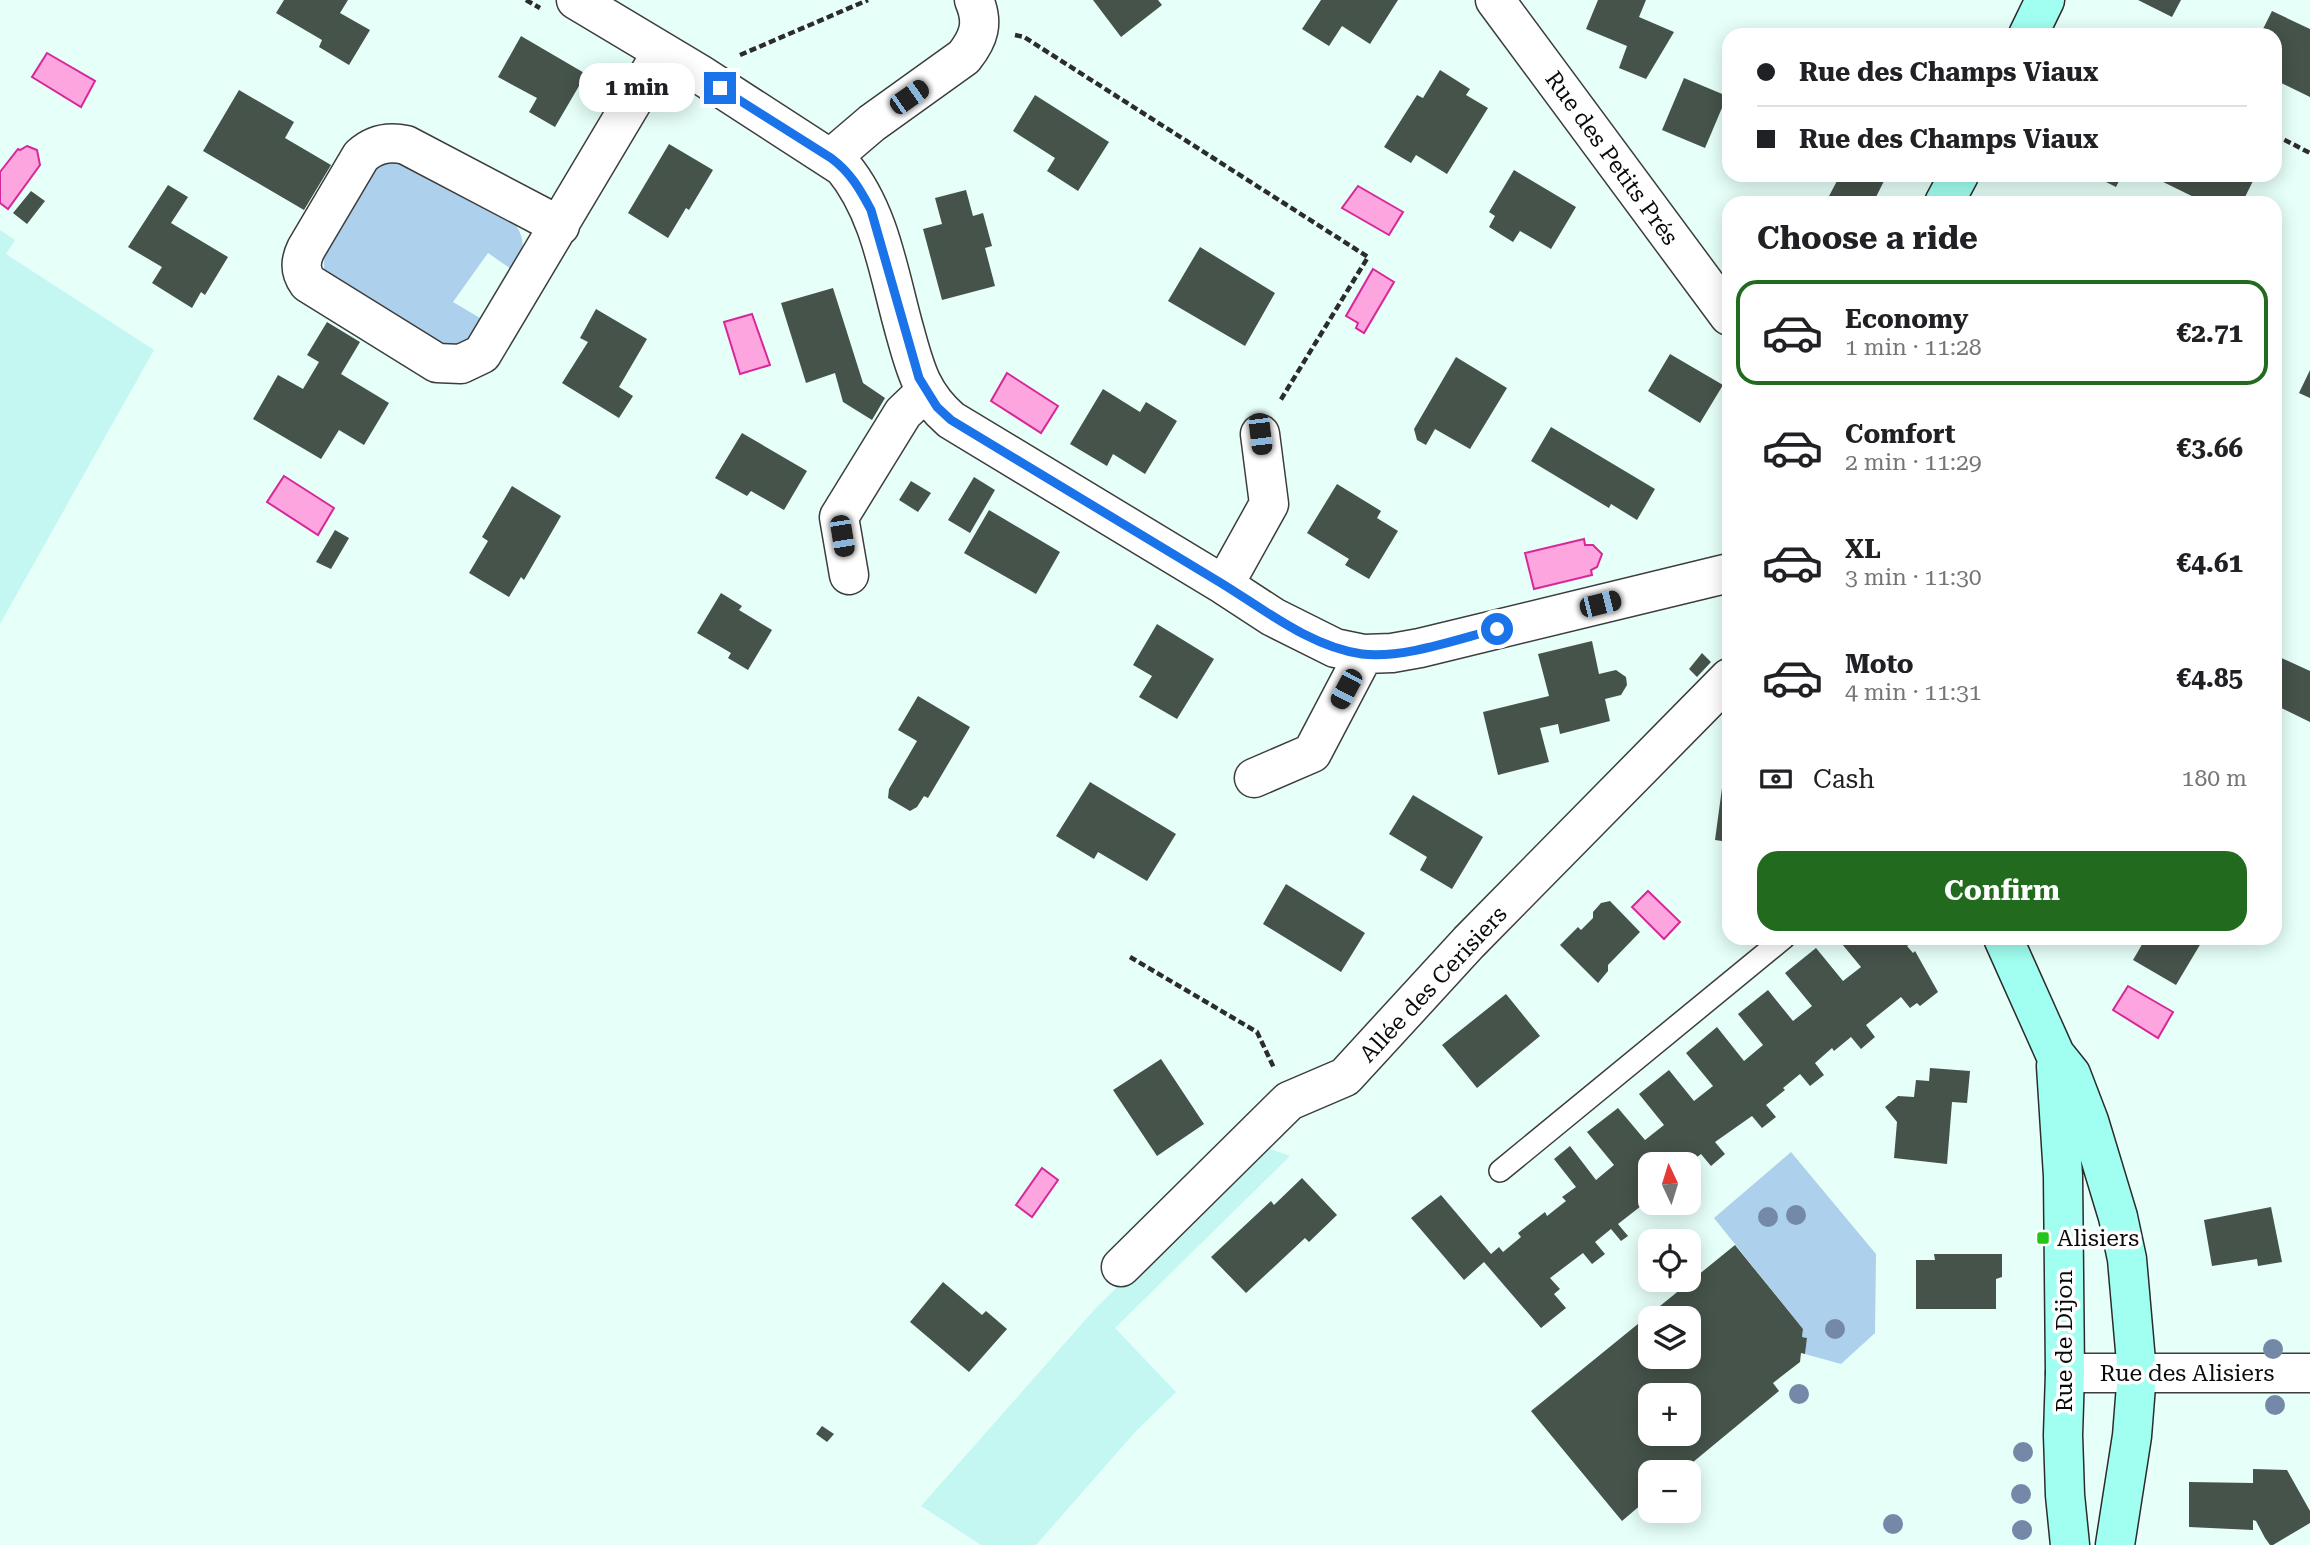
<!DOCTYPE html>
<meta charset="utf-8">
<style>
:root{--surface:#fff;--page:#f6f6f6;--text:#202124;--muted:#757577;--line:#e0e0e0;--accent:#226b1e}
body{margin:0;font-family:"Roboto Serif",serif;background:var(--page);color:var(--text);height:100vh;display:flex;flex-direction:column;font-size:26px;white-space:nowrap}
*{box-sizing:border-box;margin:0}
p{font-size:23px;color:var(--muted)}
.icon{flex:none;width:38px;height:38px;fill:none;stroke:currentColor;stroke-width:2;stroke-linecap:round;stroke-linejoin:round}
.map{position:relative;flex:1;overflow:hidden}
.side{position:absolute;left:1722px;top:196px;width:560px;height:749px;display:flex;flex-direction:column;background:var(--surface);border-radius:21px;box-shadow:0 4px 18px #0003}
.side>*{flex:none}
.guide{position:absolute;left:1722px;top:28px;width:560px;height:154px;border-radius:21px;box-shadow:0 4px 18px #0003;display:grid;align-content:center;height:154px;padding:0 35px;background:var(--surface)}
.needle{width:46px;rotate:356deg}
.fabs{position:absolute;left:1638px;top:1152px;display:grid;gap:14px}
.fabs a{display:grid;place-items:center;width:63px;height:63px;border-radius:14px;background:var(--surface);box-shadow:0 4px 18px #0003;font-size:35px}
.end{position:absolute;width:32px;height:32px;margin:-16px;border:9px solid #1a73e8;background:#fff;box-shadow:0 0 0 4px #fff}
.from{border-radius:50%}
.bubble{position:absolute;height:49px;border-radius:21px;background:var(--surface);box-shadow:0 4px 18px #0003;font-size:23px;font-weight:700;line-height:49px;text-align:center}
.car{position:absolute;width:21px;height:42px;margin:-21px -10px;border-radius:9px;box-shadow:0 0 5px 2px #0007;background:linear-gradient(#222 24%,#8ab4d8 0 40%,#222 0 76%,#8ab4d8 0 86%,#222 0)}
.guide b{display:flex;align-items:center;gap:24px;height:66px;font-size:26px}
.guide b+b{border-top:2px solid var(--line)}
.guide i{width:18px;height:18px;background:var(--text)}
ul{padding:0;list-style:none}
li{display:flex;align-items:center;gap:21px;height:105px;margin:0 14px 10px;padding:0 21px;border:4px solid transparent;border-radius:21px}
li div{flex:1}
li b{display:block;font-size:26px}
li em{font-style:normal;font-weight:700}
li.selected{border-color:var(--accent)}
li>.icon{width:63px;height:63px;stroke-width:1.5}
h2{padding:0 35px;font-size:32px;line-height:84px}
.pay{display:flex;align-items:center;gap:18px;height:77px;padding:0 35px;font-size:26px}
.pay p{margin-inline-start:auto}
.action{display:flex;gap:14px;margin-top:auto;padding:14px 35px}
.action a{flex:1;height:80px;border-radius:21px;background:var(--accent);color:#fff;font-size:28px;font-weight:700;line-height:80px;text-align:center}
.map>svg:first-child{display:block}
.farmland{fill:#c4f7f1}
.green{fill:#add0ec}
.water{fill:#fca5de;stroke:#d92698;stroke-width:2}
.building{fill:#45534a;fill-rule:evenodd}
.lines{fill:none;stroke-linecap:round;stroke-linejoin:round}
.lane-casing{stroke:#3d3d3d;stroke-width:24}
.street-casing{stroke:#3d3d3d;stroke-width:41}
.secondary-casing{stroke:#2c2c2c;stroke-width:41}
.path{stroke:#2c2c2c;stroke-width:4.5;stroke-dasharray:7 3.5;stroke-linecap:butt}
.lane{stroke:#fff;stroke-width:21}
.street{stroke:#fff;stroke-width:38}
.secondary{stroke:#a1fff1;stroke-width:38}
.tree{fill:#7489a8}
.route{stroke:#1a73e8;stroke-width:9}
.poi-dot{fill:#25c517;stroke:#fff;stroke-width:2.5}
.labels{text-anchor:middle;stroke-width:7;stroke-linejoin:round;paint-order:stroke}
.street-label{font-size:23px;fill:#0a0a0a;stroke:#fff}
.poi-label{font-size:23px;fill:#0a0a0a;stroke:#fff;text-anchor:start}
</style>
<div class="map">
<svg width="2310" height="1545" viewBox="0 0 2310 1545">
<rect width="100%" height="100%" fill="#e6fff9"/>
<path class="farmland" d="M0 230 15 240 6 254 154 350 0 624Z
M1261 1146 1290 1156 1115 1328 1176 1392 1136 1431 1036 1545H981L921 1506 1095 1309Z"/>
<path class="green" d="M392 159 514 223C527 240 524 253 514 271L488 253 453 302 485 321C475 344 456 348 433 343L331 284 324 269V249L372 170Z
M1791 1152 1876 1254 1875 1333 1841 1364 1805 1354 1807 1338 1802 1337 1803 1329 1714 1218Z"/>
<path class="water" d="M47 53 95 81 81 107 32 77Z
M27 146 37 150 40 165 8 209 0 203V172L18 149 20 150Z
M1358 186 1403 212 1389 235 1342 208Z
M1373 269 1394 282 1364 333 1356 328 1358 323 1346 316Z
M752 314 770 365 740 374 724 322Z
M1007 373 1058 406 1041 433 991 401Z
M284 476 334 508 318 535 267 502Z
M1584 539 1585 545H1593L1602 554 1597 567 1591 570 1592 575 1534 589 1525 553Z
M1648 891 1680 922 1664 939 1632 907Z
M2128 986 2173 1012 2158 1038 2113 1010Z
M1042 1168 1058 1180 1032 1217 1016 1205Z"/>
<path class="building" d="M284 0H348L340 13 370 30 349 65 319 47 322 40 276 13Z
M1093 0H1158L1162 5 1121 37Z
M1321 0H1398L1370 44 1342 26 1329 46 1302 29Z
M1598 0H1646L1639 17 1674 32 1646 79 1619 68 1627 46 1586 29Z
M2138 0H2181L2172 17Z
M2272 11 2310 29V97L2275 80 2281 66 2275 63V35H2260Z
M1914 29 1927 35H1911Z
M521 36 586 74 555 127 529 112 537 98 498 77Z
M1440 70 1470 89 1466 95 1488 108 1447 174 1416 155 1411 163 1384 147 1417 95 1423 98Z
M1684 78 1727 96 1705 148 1662 130Z
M239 90 294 122 285 138 331 165 304 210 203 151Z
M1035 95 1109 142 1078 191 1047 171 1055 158 1013 131Z
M669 144 713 170 689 210 686 208 668 238 628 213Z
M1514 170 1576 207 1551 249 1520 231 1513 242 1489 227 1495 216 1489 212Z
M1829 175H1887L1873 203H1837L1828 198 1838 179Z
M2092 175H2122L2116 187Z
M2154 175H2256L2242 203H2206L2153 177Z
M168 185 188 197 171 223 228 257 205 295 201 292 192 308 152 283 162 267 128 247Z
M966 190 973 216 983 213 992 246 985 248 995 286 942 300 923 229 942 224 935 198Z
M31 191 45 201 27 224 13 213Z
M1200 247 1275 293 1245 346 1168 301Z
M833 288 863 383 885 398 872 420 843 402 835 373 806 383 781 303Z
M596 309 647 339 619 387 633 396 619 418 562 383 588 342 580 338Z
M327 322 360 342 341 374 389 403 364 445 339 430 321 459 253 419 278 375 303 389 319 362 307 355Z
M1670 354 1723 385 1700 423 1648 391Z
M1456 357 1507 388 1470 449 1435 429 1426 445 1417 440 1414 429Z
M2310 370V398L2299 393Z
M1103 389 1140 412 1146 402 1177 421 1145 474 1113 454 1107 466 1070 444Z
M1551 427 1655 489 1637 520 1611 504 1609 508 1531 461Z
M742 433 807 471 784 510 751 491 747 496 715 478Z
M974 477 995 490 970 533 948 520Z
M911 481 931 493 918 512 899 500Z
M1337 484 1381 511 1377 518 1398 531 1369 579 1345 565 1349 559 1307 533Z
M512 486 561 516 524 580 521 577 509 597 469 573 488 541 482 537Z
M989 510 1060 552 1036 594 964 553Z
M335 530 349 538 331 569 316 562Z
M721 593 742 606 739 610 772 630 748 670 728 658 731 653 697 633Z
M1157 624 1214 659 1177 719 1139 697 1152 676 1133 665Z
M1592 641 1599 674 1616 670 1626 677 1627 685 1621 695 1605 699 1610 721 1560 734 1558 724 1540 728 1549 762 1498 775 1483 712 1549 696 1538 654Z
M1702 653 1711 662 1697 677 1689 669Z
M2275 655 2310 671V722L2275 705Z
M918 696 970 727 928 798 924 796 917 807 910 811 888 798 889 789 917 741 898 730Z
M1727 751H1729V842L1715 840Z
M1090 782 1176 834 1147 881 1098 852 1094 859 1056 836Z
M1413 795 1483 837 1452 889 1420 870 1427 857 1389 834Z
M1286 884 1365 933 1341 972 1263 924Z
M1610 901 1640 932 1608 965V971L1598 983 1560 945 1578 927 1581 930 1593 918V912L1601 903Z
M1837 938H1910L1913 942 1907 946 1913 953 1915 951 1938 992 1920 1006 1917 1003 1910 1008 1901 997 1866 1025 1875 1037 1861 1049 1851 1037 1834 1051 1832 1048 1815 1063 1824 1075 1810 1086 1800 1074 1783 1088 1785 1090 1766 1105 1776 1117 1762 1128 1752 1116 1715 1142 1725 1154 1711 1166 1701 1154 1688 1164H1650V1199L1618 1224 1628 1236 1621 1241 1611 1229 1595 1242 1605 1254 1592 1264 1583 1253 1550 1278 1560 1289 1554 1294 1566 1308 1541 1328 1484 1262 1464 1280 1411 1218 1441 1195 1491 1254 1499 1247 1503 1252 1521 1237 1518 1233 1545 1212 1547 1216 1566 1201 1562 1197 1576 1187 1554 1159 1570 1146 1596 1180 1614 1165 1587 1132 1618 1108 1645 1140 1664 1125 1639 1094 1669 1070 1694 1101 1713 1086 1686 1053 1717 1027 1744 1061 1763 1045 1738 1014 1768 990 1793 1021 1812 1006 1785 973 1816 948 1843 981 1861 967Z
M2150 938H2204L2176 985 2133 960 2144 941 2147 943Z
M1506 994 1540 1036 1477 1088 1442 1045Z
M1161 1059 1204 1124 1157 1156 1113 1090Z
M1930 1068 1970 1071 1967 1103 1952 1102 1947 1164 1894 1158 1897 1122 1885 1107 1898 1096 1914 1097 1916 1080 1929 1081Z
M1302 1178 1337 1215 1309 1242 1305 1238 1246 1293 1211 1257 1271 1201 1274 1205Z
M2271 1207 2282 1262 2258 1266 2257 1259 2212 1266 2204 1220Z
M1735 1245 1803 1329 1802 1337 1807 1338 1805 1354 1801 1353 1800 1362 1773 1383 1779 1391 1681 1472H1650V1497L1622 1521 1531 1411ZM1650 1318H1689V1356H1650ZM1650 1395H1689V1433H1650Z
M1934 1254H2002V1277L1996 1279V1309H1916V1260H1935Z
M943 1282 982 1315 986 1311 1007 1329 969 1372 910 1322Z
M822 1426 834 1434 827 1442 816 1434Z
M2253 1469 2287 1470 2310 1511V1523L2273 1545H2270L2265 1538 2256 1521 2253 1520V1530L2189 1527V1482L2253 1483Z"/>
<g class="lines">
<g class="lane-casing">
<path id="lane" d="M1500 1171 1784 938"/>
</g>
<g class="street-casing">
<path id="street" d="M576 0 698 73 843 167C881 213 889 276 905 332 915 368 921 394 951 420L1224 585 1273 617 1335 648 1364 654 1392 653 1420 648 1729 573
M1495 0 1729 316
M831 158 872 123 964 57C979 38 984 23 974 0
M560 226 406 145C388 141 374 144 361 156L306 249C300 261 300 272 308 283L437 363 461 364 482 354 662 52
M849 575 839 517 903 413 925 392
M1224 585 1269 504 1260 434
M1254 778 1312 753 1364 654
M1121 1267 1289 1101 1345 1077 1469 942 1729 678
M2065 1373H2310"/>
</g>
<g class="secondary-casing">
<path id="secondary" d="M2028 35 2045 0
M1944 203 1959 175
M2003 938 2055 1054 2071 1074 2089 1121 2118 1217 2127 1259 2137 1373 2132 1436 2115 1545
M2056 1066 2063 1176 2065 1373 2063 1435 2065 1495 2070 1545"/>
</g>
<path class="path" d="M526 0 540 8
M1015 35 1024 37 1368 257 1280 401
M740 55 868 0
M2275 135 2310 153
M1130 957 1257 1032 1274 1068"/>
<use href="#lane" class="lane"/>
<use href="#street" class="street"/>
<use href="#secondary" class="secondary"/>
</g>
<g class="tree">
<circle cx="1796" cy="1215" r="10"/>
<circle cx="1768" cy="1217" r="10"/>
<circle cx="1835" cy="1329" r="10"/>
<circle cx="2273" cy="1349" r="10"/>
<circle cx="1799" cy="1394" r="10"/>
<circle cx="2275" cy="1405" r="10"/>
<circle cx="2023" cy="1452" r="10"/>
<circle cx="2021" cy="1494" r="10"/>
<circle cx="1893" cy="1524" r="10"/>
<circle cx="2022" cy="1530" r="10"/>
</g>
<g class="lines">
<path class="route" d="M720 88 831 158C850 172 860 189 871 210L919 378 937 407 951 420C1039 473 1127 527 1216 580 1260 606 1309 647 1362 654 1403 659 1458 639 1497 629"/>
</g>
<rect class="poi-dot" x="2036" y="1231" width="14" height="14" rx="3.5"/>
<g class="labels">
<g class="street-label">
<text transform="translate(1612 158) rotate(54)" y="8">Rue des Petits Prés</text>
<text transform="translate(1433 984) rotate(-47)" y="8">Allée des Cerisiers</text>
<text transform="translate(2064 1341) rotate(-90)" y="8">Rue de Dijon</text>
<text x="2187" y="1381">Rue des Alisiers</text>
</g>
<g class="poi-label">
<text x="2057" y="1246">Alisiers</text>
</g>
</g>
</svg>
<div class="fabs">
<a><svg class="needle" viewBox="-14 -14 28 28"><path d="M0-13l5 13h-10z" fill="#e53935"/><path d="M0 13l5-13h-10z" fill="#757577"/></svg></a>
<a><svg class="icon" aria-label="locate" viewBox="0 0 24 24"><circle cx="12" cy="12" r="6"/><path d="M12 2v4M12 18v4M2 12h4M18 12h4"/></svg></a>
<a><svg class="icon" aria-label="layers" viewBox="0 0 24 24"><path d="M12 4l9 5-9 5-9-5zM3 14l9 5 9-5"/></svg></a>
<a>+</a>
<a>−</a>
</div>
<i class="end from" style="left:1497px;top:629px"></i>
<i class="end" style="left:720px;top:88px"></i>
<div class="bubble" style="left:579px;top:63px;width:116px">1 min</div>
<i class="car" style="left:909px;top:97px;rotate:55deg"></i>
<i class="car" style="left:1260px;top:434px;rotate:173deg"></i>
<i class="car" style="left:842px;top:536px;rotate:171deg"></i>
<i class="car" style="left:1600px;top:604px;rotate:76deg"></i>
<i class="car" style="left:1346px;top:689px;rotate:208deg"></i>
<div class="guide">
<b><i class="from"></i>Rue des Champs Viaux</b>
<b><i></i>Rue des Champs Viaux</b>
</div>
<section class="side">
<h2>Choose a ride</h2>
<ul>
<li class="selected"><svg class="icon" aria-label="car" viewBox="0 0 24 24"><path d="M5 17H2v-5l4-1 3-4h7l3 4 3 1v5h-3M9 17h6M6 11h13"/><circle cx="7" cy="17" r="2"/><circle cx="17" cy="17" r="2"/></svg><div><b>Economy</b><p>1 min · 11:28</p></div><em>€2.71</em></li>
<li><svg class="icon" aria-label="car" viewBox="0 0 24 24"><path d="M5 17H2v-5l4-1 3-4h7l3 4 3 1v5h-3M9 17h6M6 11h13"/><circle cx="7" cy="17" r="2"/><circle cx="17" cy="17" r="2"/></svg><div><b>Comfort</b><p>2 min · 11:29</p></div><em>€3.66</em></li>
<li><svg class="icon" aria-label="car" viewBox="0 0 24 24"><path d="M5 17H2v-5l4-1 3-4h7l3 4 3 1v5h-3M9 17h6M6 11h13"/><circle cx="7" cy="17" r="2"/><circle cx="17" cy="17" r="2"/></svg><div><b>XL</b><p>3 min · 11:30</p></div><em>€4.61</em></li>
<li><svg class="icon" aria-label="car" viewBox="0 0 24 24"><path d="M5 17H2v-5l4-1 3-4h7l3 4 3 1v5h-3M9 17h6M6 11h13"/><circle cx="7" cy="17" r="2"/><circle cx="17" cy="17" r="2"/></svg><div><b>Moto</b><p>4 min · 11:31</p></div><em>€4.85</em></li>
</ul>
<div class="pay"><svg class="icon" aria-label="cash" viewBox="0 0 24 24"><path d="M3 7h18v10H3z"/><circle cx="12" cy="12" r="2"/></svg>Cash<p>180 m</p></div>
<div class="action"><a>Confirm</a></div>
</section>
</div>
